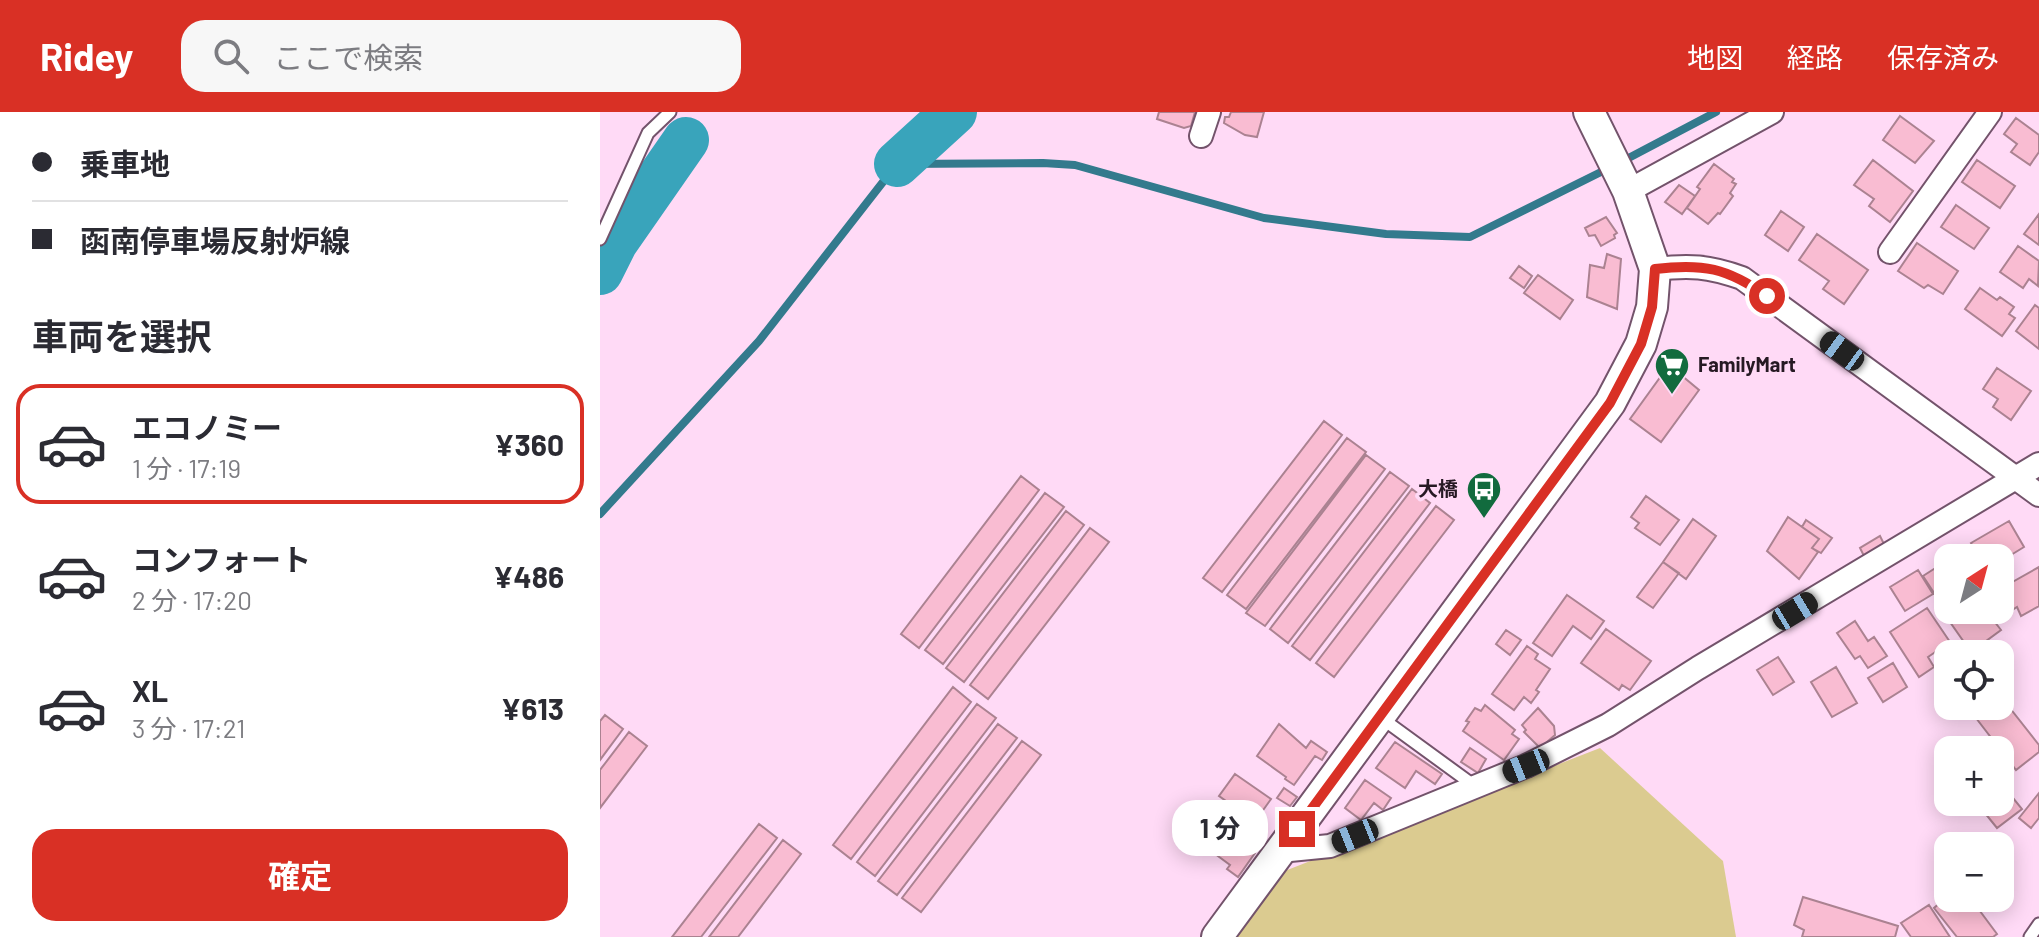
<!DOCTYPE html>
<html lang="ja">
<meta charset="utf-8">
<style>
:root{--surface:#fff;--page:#f7f7f7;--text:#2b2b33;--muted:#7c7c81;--line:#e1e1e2;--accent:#d93025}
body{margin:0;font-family:Barlow,"Noto Sans JP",sans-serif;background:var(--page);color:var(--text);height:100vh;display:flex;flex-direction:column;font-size:30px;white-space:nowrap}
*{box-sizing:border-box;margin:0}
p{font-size:26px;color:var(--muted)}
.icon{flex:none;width:44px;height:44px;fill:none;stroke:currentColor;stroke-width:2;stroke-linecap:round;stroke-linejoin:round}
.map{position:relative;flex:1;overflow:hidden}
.sheet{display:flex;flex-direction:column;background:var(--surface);width:600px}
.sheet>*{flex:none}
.top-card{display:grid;align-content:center;height:176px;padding:0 32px;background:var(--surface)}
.needle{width:52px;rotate:36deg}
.fabs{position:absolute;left:1334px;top:432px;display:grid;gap:16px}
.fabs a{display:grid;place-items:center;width:80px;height:80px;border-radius:16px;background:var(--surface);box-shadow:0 4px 20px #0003;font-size:40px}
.end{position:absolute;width:36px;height:36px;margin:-18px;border:10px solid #d93025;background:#fff;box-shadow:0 0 0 4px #fff}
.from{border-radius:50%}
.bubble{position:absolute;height:56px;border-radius:24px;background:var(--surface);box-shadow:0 4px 20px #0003;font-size:26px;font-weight:700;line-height:56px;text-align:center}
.car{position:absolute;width:24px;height:48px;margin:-24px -12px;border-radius:10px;box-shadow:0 0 6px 2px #0007;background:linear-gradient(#222 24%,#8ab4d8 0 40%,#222 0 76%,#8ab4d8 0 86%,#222 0)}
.top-card b{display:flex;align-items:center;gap:28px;height:76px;font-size:30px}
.top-card b+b{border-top:2px solid var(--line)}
.top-card i{width:20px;height:20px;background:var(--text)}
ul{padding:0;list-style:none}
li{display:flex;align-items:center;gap:24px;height:120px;margin:0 16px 12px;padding:0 16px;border:4px solid transparent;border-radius:24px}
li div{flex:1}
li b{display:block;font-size:30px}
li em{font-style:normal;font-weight:700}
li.selected{border-color:var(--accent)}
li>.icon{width:72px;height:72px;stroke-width:1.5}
h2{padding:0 32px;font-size:36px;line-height:96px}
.primary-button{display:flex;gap:16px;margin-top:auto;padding:16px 32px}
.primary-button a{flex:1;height:92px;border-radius:24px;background:var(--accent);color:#fff;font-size:32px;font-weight:700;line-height:92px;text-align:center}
header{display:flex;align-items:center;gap:48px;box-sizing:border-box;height:112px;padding:0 40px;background:var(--accent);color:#fff}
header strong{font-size:38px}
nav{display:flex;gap:44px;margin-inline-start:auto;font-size:28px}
.search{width:560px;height:72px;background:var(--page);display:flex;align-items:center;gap:20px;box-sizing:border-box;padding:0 28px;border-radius:24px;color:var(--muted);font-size:30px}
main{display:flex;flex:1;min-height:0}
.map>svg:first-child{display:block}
.green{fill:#dbcb90}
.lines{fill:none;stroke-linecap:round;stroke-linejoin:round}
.stream{stroke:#337a8d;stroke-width:8}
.river{stroke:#39a4bb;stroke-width:46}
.building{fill:#f9bcd2;stroke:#ab8291;stroke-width:2}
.service-casing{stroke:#73536b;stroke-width:15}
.minor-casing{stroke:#73536b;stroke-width:26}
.secondary-casing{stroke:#73536b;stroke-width:34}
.service{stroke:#fff;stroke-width:11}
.minor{stroke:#fff;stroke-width:22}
.secondary{stroke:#fff;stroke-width:30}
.route{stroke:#d93025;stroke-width:10}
.labels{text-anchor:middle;stroke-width:7;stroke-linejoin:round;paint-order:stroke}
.poi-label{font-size:20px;font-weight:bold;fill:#261923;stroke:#ffdaf6;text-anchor:start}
</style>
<header>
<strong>Ridey</strong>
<div class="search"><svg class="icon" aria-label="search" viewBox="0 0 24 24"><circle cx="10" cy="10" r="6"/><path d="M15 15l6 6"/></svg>ここで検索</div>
<nav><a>地図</a><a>経路</a><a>保存済み</a></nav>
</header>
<main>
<section class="sheet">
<div class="top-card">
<b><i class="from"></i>乗車地</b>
<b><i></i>函南停車場反射炉線</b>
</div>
<h2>車両を選択</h2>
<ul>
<li class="selected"><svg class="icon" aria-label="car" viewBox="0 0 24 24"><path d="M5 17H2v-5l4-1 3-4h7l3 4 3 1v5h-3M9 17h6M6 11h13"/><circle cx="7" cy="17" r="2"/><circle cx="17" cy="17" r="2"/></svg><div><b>エコノミー</b><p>1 分 · 17:19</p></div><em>¥360</em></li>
<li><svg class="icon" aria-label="car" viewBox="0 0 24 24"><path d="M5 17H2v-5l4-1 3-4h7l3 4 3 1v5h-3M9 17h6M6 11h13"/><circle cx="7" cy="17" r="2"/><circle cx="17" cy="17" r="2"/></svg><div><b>コンフォート</b><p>2 分 · 17:20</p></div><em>¥486</em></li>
<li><svg class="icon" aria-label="car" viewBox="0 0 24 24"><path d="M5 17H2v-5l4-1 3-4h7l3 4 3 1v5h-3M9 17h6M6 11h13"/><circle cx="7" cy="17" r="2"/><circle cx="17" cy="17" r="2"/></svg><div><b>XL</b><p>3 分 · 17:21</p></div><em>¥613</em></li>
</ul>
<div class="primary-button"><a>確定</a></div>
</section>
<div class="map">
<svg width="1439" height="825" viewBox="0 0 1439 825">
<rect width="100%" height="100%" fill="#ffdaf6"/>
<path class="green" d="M1000 636 1123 749 1136 825H626L659 769Z"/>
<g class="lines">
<path class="stream" d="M1021 50 1116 0
M0 402 159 229 297 52 443 51 475 53 664 106 786 122 870 125 1009 56"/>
<path class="river" d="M297 52 354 0
M0 160 15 130 86 28"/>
</g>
<path class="building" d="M559 0H595L591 14 584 16 557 7Z
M631 0H664L657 25 645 23 624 11 625 5H629Z
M1300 4 1334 29 1315 51 1283 28Z
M1416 6 1439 23V40L1430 53 1411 40 1417 32 1404 22Z
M1273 48 1313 79 1290 110 1269 94 1274 87 1254 73Z
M1377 48 1415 74 1400 96 1362 70Z
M1114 52 1134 67 1132 70 1136 72 1130 81 1133 84 1120 102 1118 101 1108 112 1087 96 1100 77 1097 75Z
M1079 73 1095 84 1082 102 1065 90Z
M1356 93 1389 116 1374 137 1341 115Z
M1181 99 1204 115 1188 139 1165 123Z
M1439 102V133L1424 122Z
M1006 105 1017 121 1014 123 1015 126 1001 134 995 123 989 124 985 116Z
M1217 122 1268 158 1244 192 1223 177 1229 169 1199 148Z
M1317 131 1358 159 1343 182 1328 173 1324 176 1298 159Z
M1418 134 1439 149 1438 174 1429 167 1423 176 1400 160Z
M1007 142 1021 147 1017 197 987 185 990 153 1004 156Z
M919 154 932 164 924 176 910 166Z
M938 163 973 188 960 207 924 181Z
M1380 176 1397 188 1400 185 1414 195 1409 202 1415 206 1402 224 1365 197Z
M1435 193 1439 196V237L1416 219Z
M1069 253 1099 278 1061 330 1030 307Z
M1397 256 1431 279 1411 308 1393 295 1398 287 1383 277Z
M724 309 742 323 622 480 603 466Z
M747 326 766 340 646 497 627 483Z
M766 343 785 357 665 514 646 501Z
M790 360 809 374 688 531 670 517Z
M421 364 439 378 319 536 301 522Z
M812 377 830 391 710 548 692 534Z
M445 381 464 395 343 552 325 538Z
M1046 384 1079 408 1060 433 1035 416 1039 411 1031 405Z
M836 394 854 408 734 565 716 551Z
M466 399 484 413 364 570 346 556Z
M1188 405 1219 427 1212 436 1218 440 1199 467 1167 439Z
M1093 407 1116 424 1086 467 1063 450Z
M1206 408 1232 426 1221 441 1212 436 1219 427 1202 415Z
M1409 409 1424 435 1406 446 1411 456 1400 462V446H1380L1371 431Z
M490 416 509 430 388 587 370 573Z
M1280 424 1284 432 1264 444 1260 436Z
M1348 448V481L1338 487 1323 464Z
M1063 450 1079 461 1053 496 1037 485Z
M1439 455V494L1421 504 1417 495 1406 502 1400 491V477Z
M1318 458 1333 482 1305 499 1290 475Z
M967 483 1004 509 991 527 973 514 952 544 933 531Z
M1327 496 1350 530 1328 545 1334 555 1319 565 1290 520Z
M1367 499 1374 509 1387 500 1401 518 1371 540 1350 510Z
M1255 509 1268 529 1274 525 1287 544 1268 556 1260 544 1255 547 1237 521Z
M1006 517 1051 549 1030 578 1022 573 1019 578 981 551Z
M906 518 921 528 910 543 896 532Z
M927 534 938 542 935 547 950 557 936 578 939 580 931 591 924 585 914 598 892 582Z
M1178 545 1194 570 1173 583 1157 558Z
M1293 551 1307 575 1283 590 1268 566Z
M1236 555 1257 591 1232 605 1211 570Z
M353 575 371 590 251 747 233 733Z
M1402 586 1439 633V640L1416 658 1376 606 1392 594H1400Z
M377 592 396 606 275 764 257 750Z
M885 593 915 618 912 622 919 627 904 648 863 619 869 610 866 609 875 596 881 599Z
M938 596 954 614 955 623 940 636 924 620 926 618 922 613Z
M5 603 23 617 0 648V609Z
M398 612 417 626 297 783 278 769Z
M679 612 706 636 711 629 727 640 722 648 715 644 694 673 685 667 686 665 657 644Z
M29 620 47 634 0 696V658Z
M422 629 441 643 321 800 302 786Z
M795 630 842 662 835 672 816 659 805 676 776 656Z
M870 636 886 647 878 661 861 650Z
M635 662 671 687 654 711 631 696 633 694 619 684Z
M765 668 791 686 783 698 774 691 761 708 745 696Z
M1400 670 1422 697 1397 716 1376 690H1400Z
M684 676 697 685 690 694 677 686Z
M1439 681V706L1431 716 1419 706Z
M610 695 651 724 644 733 655 741 638 765 627 757 630 753 599 730 600 728 591 721Z
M159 712 177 726 101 825H72Z
M183 728 201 742 138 825H109Z
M1348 784 1381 786 1374 791 1397 822 1393 825H1357L1334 796Z
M1203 785 1298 814 1295 825H1202L1204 818 1194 813Z
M1329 793 1350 825H1311L1301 811Z"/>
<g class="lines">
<g class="service-casing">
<path id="service" d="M0 127 48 21 70 0
M780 605 876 675
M1430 825 1439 812"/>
</g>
<g class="minor-casing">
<path id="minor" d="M601 24 609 0
M1028 79 1172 0
M1290 140 1390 0
M1055 157C1090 153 1108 154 1142 166L1439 383
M680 739 730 734 926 654 1008 613 1098 556 1439 352"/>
</g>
<g class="secondary-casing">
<path id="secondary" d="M617 825 1010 291 1041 232 1052 195 1055 157 1028 79 989 0"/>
</g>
<use href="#service" class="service"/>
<use href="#minor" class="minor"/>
<use href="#secondary" class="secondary"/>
</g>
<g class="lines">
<path class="route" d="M697 717 1010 291 1041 232 1052 195 1055 157C1103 151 1127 156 1167 184"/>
</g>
<defs>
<g id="supermarket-pin" transform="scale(1.8)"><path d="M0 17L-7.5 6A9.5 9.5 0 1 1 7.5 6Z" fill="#126b3e" stroke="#ffdaf6"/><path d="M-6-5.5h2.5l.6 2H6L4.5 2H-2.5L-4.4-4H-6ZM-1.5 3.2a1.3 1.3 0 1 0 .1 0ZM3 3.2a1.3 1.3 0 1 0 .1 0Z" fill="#fff"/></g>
<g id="bus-pin" transform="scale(1.8)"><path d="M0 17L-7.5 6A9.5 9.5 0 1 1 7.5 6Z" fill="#126b3e" stroke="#ffdaf6"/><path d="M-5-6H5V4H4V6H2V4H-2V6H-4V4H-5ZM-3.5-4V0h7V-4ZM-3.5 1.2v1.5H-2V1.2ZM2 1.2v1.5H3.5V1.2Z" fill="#fff"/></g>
</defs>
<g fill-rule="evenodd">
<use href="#supermarket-pin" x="1072" y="253"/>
<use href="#bus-pin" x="884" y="377"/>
</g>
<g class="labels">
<g class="poi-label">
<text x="1098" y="260">FamilyMart</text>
<text x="858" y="384" text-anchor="end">大橋</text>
</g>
</g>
</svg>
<div class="fabs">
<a><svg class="needle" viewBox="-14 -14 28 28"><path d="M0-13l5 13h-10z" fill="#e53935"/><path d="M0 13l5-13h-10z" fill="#7c7c81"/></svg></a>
<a><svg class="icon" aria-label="locate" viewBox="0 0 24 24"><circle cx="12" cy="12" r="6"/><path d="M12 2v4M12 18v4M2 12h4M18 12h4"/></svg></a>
<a>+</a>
<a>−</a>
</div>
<i class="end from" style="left:1167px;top:184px"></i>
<i class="end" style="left:697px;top:717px"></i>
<div class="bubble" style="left:572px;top:688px;width:96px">1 分</div>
<i class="car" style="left:1242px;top:239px;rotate:306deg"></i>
<i class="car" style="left:1195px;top:499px;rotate:59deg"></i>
<i class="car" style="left:926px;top:654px;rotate:248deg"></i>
<i class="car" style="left:755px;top:724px;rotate:248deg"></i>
</div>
</main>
